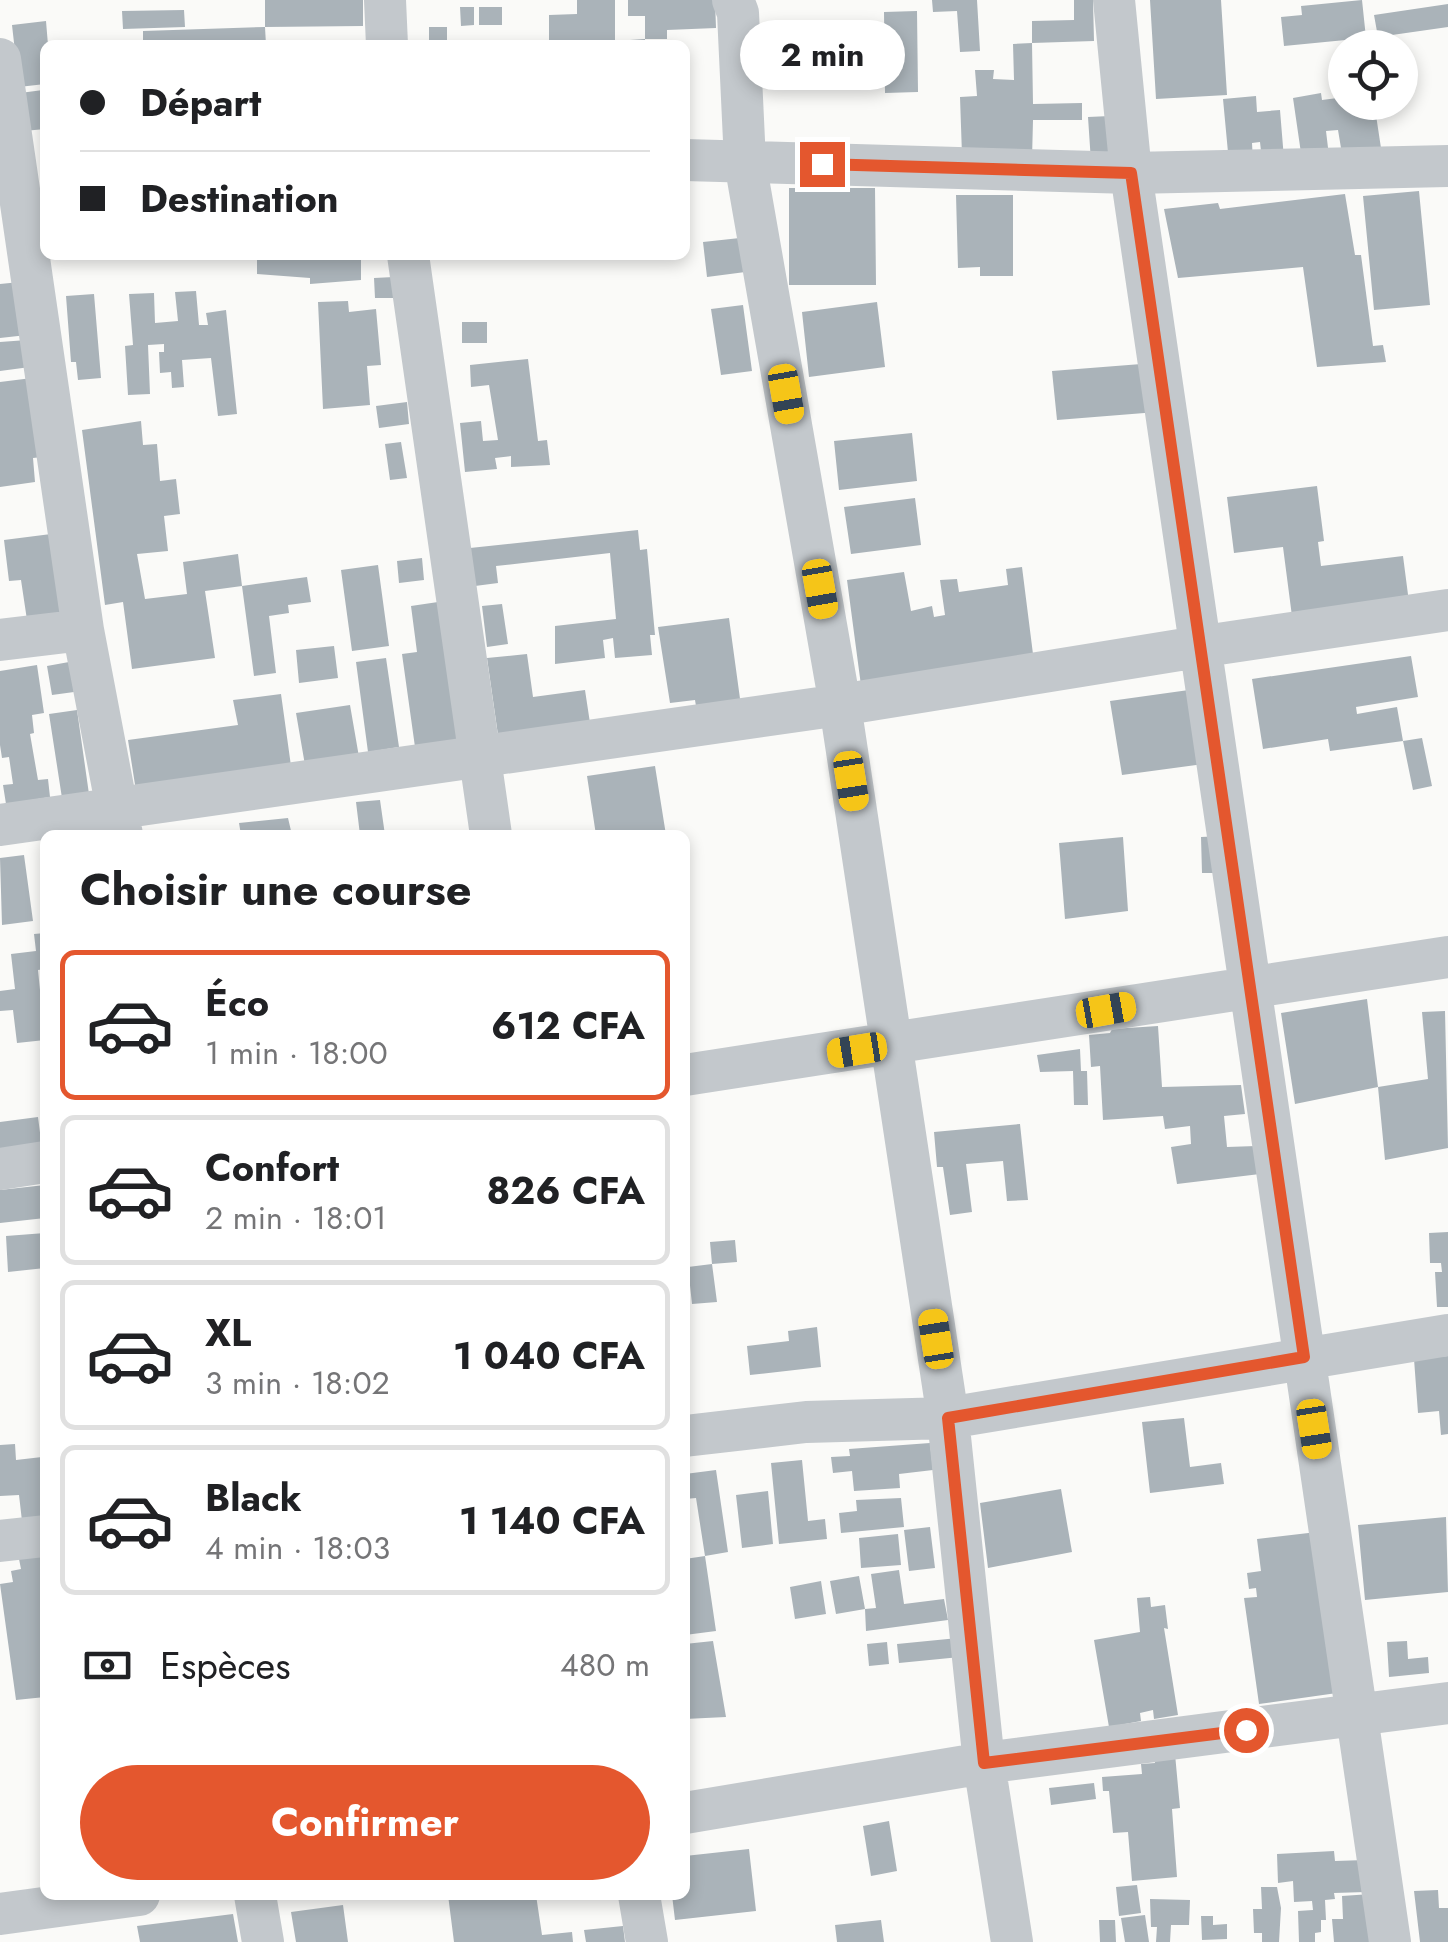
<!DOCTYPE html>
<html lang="fr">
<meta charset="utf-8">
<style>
:root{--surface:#fff;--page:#f2f2f2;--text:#202124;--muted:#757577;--line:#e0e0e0;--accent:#e4572e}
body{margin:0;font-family:Jost,sans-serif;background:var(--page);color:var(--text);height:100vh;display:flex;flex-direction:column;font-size:38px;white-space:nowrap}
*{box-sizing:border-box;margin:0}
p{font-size:32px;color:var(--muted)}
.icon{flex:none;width:55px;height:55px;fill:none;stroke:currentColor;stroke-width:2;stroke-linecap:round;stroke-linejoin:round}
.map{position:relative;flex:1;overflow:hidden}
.panel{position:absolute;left:40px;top:830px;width:650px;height:1070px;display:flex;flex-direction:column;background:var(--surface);border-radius:15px;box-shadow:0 5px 15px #0003}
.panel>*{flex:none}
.top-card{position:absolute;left:40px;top:40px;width:650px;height:220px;border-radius:15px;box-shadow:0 5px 15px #0003;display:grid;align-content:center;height:220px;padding:0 40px;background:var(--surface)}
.tools{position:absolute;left:1328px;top:30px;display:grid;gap:20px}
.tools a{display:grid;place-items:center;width:90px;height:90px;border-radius:50%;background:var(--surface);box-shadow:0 5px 15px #0003;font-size:50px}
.end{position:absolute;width:45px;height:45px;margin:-22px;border:12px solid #e4572e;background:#fff;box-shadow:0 0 0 5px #fff}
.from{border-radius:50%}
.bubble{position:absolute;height:70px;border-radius:35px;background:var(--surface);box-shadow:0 5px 15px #0003;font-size:32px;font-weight:700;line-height:70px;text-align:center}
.car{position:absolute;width:30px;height:60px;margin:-30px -15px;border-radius:12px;box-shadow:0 0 8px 2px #0007;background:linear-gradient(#f5c518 24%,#345 0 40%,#f5c518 0 76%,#345 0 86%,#f5c518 0)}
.top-card b{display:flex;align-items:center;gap:35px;height:95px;font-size:38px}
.top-card b+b{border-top:2px solid var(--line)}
.top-card i{width:25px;height:25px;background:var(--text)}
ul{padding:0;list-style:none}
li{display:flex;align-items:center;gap:30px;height:150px;margin:0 20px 15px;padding:0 20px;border:5px solid var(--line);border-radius:15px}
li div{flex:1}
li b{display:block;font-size:38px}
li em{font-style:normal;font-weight:700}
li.on{border-color:var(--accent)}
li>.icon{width:90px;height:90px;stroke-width:1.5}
h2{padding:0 40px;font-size:45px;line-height:120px}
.pay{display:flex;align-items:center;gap:25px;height:110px;padding:0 40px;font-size:38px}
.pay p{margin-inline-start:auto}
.button{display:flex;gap:20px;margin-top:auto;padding:20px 40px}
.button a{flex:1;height:115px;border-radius:60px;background:var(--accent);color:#fff;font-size:40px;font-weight:700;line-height:115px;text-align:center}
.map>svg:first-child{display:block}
.building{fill:#aab3b9}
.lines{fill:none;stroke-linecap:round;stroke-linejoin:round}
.street{stroke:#c3c8cc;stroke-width:42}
.route{stroke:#e4572e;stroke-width:12}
</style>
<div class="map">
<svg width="1448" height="1942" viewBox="0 0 1448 1942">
<rect width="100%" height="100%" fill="#fafaf8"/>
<path class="building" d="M265 0H363V26L265 27Z
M577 0H615V41L645 39V16H628V0H715L716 28 667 30V39H645V45H549V15L577 14Z
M932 0H977L980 51 960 52 957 11 933 12Z
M1074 0H1093L1094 41 1032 43V21L1074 20Z
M1150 0H1221L1227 95 1156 99Z
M1362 0 1366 38 1284 46 1281 17 1302 15 1301 6Z
M1448 4V27L1378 37 1374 15Z
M460 7H474V25L461 26Z
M479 7H502V25H479Z
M184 10 185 27 123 29 122 11Z
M917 11 918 92 885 93 884 12Z
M46 21 48 45H45V84L19 87 12 25Z
M265 27 266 45H143V31Z
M429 27H447V45H429Z
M1032 43 1033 104 1082 103V120H1033L1032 159 962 155 960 97 977 96 975 70H994L993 79 1014 80 1013 44Z
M43 90 45 129 24 131 20 93Z
M1321 93 1322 100 1345 97V102H1374L1381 148 1342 154 1338 130 1326 131 1329 156 1302 160 1293 98Z
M1256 96 1257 112 1280 110 1284 159 1262 160 1260 142 1252 143 1253 162 1229 163 1223 99Z
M1110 116 1112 162H1091L1088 117Z
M789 188H875L876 285H789Z
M1419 191 1430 305 1374 310 1363 196Z
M1345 194 1355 255H1361L1373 346 1383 345 1386 362 1317 367 1303 267 1178 278 1164 209 1218 203 1220 209Z
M956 195H1013V276H980V267L958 268Z
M749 237 753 271 707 277 703 242Z
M257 255H361V280L310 284V278L257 274Z
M394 277 395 298H375L374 278Z
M20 282 27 335 0 338V284Z
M196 291 199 325H208L206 313 226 310 237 414 218 416 211 358 182 360 184 387 172 388 171 372 160 373 159 352H164V344L148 345 150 394 128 395 125 346 133 345 129 294 154 293 155 323 178 321 175 292Z
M94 294 101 378 78 380 76 362H71L66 296Z
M348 301 349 312 376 309 381 365 367 366 370 405 323 409 318 302Z
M877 302 885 367 809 377 802 312Z
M743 305 752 371 721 375 711 309Z
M462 322H487V343H462Z
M27 340 30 367 0 371V342Z
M528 359 538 441 547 440 550 465 511 467V456L495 458 497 469 465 472 460 423 481 421 483 441 498 440 489 385 471 387 470 365Z
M1154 363 1157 412 1057 420 1052 371Z
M32 378 42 457 33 458 35 482 0 487V382Z
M407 402 409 424 379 428 376 406Z
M141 421 143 445 157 444 160 481 176 479 180 514 164 516 168 551 137 554 145 599 187 594 183 562 238 554 242 586 205 591 215 658 132 669 123 602 105 605 82 430Z
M912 433 917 481 839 490 834 441Z
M401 442 407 478 390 480 385 444Z
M1317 486 1324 541 1318 542 1321 566 1403 556 1410 610 1293 624 1283 547 1234 553 1227 497Z
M915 498 921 545 851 554 844 507Z
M638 530 640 550 647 549 655 635H650L652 655 615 658 613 638 603 640 605 658 555 664V626L616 619 610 553 496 566 498 583 475 586 470 548Z
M51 534 66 615 27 620 21 580 9 581 4 540Z
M422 558 424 580 399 583 397 561Z
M378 565 389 646 352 651 341 570Z
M1022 567 1034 662 862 693 847 580 904 572 911 611 932 606 934 617 945 615 940 580 957 579 959 592 1008 585 1006 569Z
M307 577 311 602 288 605 289 613 269 616 276 673 254 676 242 586Z
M438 602 458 741 415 747 402 654 417 652 411 606Z
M502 604 508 644 487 647 482 606Z
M729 618 741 706 697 712 695 700 670 703 658 627Z
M334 646 338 678 299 683 296 650Z
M527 654 533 697 585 690 590 723 498 735 487 658Z
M1411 656 1418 697 1356 707 1357 714 1397 707 1403 741 1330 751 1328 739 1263 749 1252 679Z
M386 658 399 747 368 752 356 662Z
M69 662 74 692 52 695 47 666Z
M37 665 44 713 32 715 34 733 30 734 38 780 48 779 50 797 6 804 3 785 13 784 9 757 2 758 0 745V671Z
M1196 689 1211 763 1122 775 1110 701Z
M281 694 291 766 136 791 128 740 238 725 233 700Z
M350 705 359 757 305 765 296 713Z
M77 710 89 794 62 798 49 714Z
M1422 738 1432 786 1413 790 1403 741Z
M655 766 666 835H596L587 776Z
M380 800 385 835H360L356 802Z
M288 818 292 835H241L239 823Z
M1222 836 1224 873H1202L1201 837Z
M1123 837 1128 911 1065 919 1059 843Z
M24 855 33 921 2 925 0 858Z
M45 933V969L38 970 45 1040 17 1043 13 1010 0 1011V991L15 989 11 954 36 951 34 934Z
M1367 999 1378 1087 1295 1104 1281 1013Z
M1445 1011 1448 1148 1385 1160 1378 1087 1428 1079 1422 1012Z
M1158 1026 1162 1087 1241 1085 1245 1114 1224 1116 1227 1147 1256 1146 1260 1174 1177 1184 1171 1147 1191 1144 1190 1126 1165 1129 1163 1116 1103 1120 1100 1066 1091 1067 1089 1035 1110 1033 1112 1029Z
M1080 1049 1081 1071H1087L1088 1105H1074L1073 1071 1040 1072 1037 1055Z
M38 1117 42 1148 0 1153V1122Z
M1020 1124 1028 1200 1007 1201 1003 1161 966 1164 972 1212 950 1215 943 1167H937L934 1132Z
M45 1185V1218L0 1223V1190Z
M1448 1232V1307H1437L1435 1272H1442L1441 1263H1430L1429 1233Z
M45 1233V1268L8 1272 6 1236Z
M735 1240 737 1262 712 1264 710 1242Z
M712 1264 717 1302 692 1304 688 1267Z
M817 1327 821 1367 750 1375 747 1346 789 1341 788 1331Z
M1448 1356V1434L1441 1435 1439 1411 1418 1413 1414 1359Z
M1184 1418 1190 1467 1221 1463 1224 1484 1150 1493 1142 1422Z
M930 1443 933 1470 899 1474 900 1488 854 1491 852 1471 833 1473 831 1457 850 1456 849 1449Z
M15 1444 16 1460 42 1457 45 1519 22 1521 19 1495 0 1496V1445Z
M802 1460 808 1521 825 1519 827 1539 779 1544 771 1463Z
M716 1470 728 1552 705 1556 696 1498 685 1499V1474Z
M1061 1489 1072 1552 988 1568 980 1503Z
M768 1491 773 1544 742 1548 736 1495Z
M901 1498 904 1527 841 1533 839 1513 857 1511 856 1500Z
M1446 1517 1448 1592 1365 1600 1358 1525Z
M930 1527 935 1568 909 1571 904 1530Z
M1317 1532 1337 1693 1259 1704 1244 1598 1257 1597 1256 1588 1249 1589 1247 1573 1261 1571 1257 1539Z
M898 1534 901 1565 861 1568 859 1538Z
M40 1556 45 1592V1697L16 1700 0 1584 13 1582 11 1571 21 1569 19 1559Z
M705 1556 716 1631 685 1635V1559Z
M899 1570 904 1604 944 1599 948 1620 866 1631 865 1609 876 1608 871 1574Z
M859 1576 865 1609 836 1614 830 1581Z
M821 1581 826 1614 795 1619 790 1587Z
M1150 1597 1151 1607 1165 1605 1168 1629 1164 1628 1178 1715 1154 1719 1153 1710 1140 1713 1141 1721 1109 1727 1094 1640 1140 1632 1137 1598Z
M958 1638 960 1657 899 1663 897 1644Z
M713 1641 726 1717 685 1719V1644Z
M1407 1641 1408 1659 1428 1657 1429 1673 1389 1677 1387 1642Z
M887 1642 889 1664 869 1666 867 1644Z
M1175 1754 1180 1808 1172 1809 1177 1877 1132 1881 1128 1832 1113 1833 1109 1791H1103L1102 1777 1142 1774 1141 1764 1155 1763 1154 1756Z
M1094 1783 1096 1799 1051 1805 1049 1788Z
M889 1821 897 1871 871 1876 863 1826Z
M749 1849 756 1911 675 1920 672 1895H685V1856Z
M1334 1851 1335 1861 1365 1860 1366 1892 1334 1893 1335 1899 1325 1900 1326 1920H1321V1932L1315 1933V1942H1299L1298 1911 1313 1910 1312 1901 1294 1902 1293 1881 1278 1883 1277 1854Z
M1137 1885 1141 1913 1119 1916 1116 1887Z
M1261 1887H1277L1281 1908 1279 1942H1262V1933H1254L1253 1909H1262Z
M1438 1890 1439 1908H1448V1942H1420L1414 1891Z
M1371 1894 1375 1942H1334L1332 1919H1343L1342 1896Z
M448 1895H536L542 1935 572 1932 573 1942H454Z
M1150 1899 1190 1900 1189 1925H1171L1170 1942H1156L1157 1927H1151Z
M343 1905 348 1942H296L291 1912Z
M233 1914 238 1942H140L137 1926Z
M1145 1915 1149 1942H1125L1121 1918Z
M1201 1916H1213V1925L1227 1924V1939L1202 1940Z
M881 1920 884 1942H837L835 1925Z
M1099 1920H1115L1116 1942H1100Z
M623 1926 625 1942H586L584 1930Z"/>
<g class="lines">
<path class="street" d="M385 0 387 45
M733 0 738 13 745 162 840 705 948 1418 984 1763 1012 1942
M1114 0 1131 173 1390 1942
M0 59 83 630 122 835
M685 160 1131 173 1448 166
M408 255 491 835
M0 640 83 630
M0 825 840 705 1198 647 1448 610
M685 1075 1448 957
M0 1169 45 1162
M685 1436 806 1422 948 1418 1448 1335
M0 1541 45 1536
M685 1813 984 1763 1448 1703
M255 1895 263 1942
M639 1895 647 1942
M0 1914 139 1895"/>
</g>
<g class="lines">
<path class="route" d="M822 164 1131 173 1304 1357 948 1418 984 1763 1246 1730"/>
</g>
</svg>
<div class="tools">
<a><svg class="icon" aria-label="locate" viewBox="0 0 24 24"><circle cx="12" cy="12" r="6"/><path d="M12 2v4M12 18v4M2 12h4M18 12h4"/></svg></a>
</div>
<i class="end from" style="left:1246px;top:1730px"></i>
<i class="end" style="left:822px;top:164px"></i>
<div class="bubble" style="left:740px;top:20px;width:165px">2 min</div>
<i class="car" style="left:786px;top:394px;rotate:170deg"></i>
<i class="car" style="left:820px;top:589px;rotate:170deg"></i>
<i class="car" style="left:851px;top:781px;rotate:171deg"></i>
<i class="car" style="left:1106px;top:1010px;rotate:80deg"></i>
<i class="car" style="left:857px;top:1050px;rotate:261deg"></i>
<i class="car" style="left:936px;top:1339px;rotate:351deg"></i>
<i class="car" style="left:1314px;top:1429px;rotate:171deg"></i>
<div class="top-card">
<b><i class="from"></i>Départ</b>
<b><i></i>Destination</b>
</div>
<section class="panel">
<h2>Choisir une course</h2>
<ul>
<li class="on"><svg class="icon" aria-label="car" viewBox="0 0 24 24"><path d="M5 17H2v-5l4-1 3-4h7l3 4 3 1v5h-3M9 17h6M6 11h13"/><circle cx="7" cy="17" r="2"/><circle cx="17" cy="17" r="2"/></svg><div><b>Éco</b><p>1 min · 18:00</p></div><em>612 CFA</em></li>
<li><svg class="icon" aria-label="car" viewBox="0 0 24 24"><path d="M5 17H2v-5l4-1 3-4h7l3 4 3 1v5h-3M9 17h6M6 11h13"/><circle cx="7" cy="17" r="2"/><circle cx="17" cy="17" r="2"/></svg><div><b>Confort</b><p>2 min · 18:01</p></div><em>826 CFA</em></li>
<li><svg class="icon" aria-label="car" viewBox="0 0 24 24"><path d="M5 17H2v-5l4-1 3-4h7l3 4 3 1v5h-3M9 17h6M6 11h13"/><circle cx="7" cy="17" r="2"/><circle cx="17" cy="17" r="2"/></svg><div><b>XL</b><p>3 min · 18:02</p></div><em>1 040 CFA</em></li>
<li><svg class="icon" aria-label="car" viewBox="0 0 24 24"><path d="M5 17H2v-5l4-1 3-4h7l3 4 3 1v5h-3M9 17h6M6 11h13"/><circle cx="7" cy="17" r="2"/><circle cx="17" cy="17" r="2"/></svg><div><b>Black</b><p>4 min · 18:03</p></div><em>1 140 CFA</em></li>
</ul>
<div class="pay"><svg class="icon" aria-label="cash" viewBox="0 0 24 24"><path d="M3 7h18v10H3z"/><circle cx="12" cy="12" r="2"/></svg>Espèces<p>480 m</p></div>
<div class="button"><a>Confirmer</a></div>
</section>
</div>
